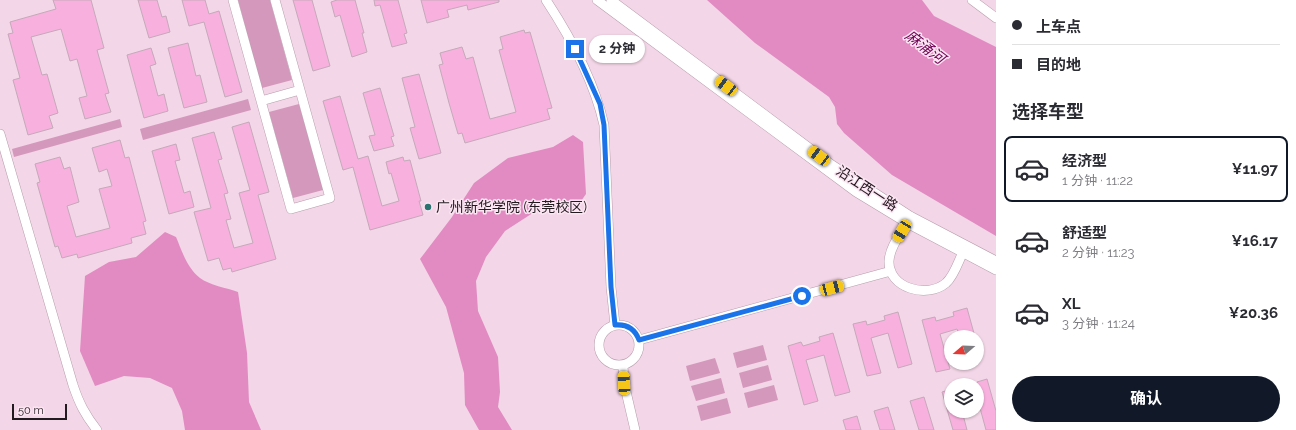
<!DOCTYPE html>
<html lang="zh">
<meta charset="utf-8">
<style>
:root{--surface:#fff;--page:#f7f7f7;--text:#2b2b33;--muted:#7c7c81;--line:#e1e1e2;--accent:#111827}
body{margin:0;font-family:Raleway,"Noto Sans SC",sans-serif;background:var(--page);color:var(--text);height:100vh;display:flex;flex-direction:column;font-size:15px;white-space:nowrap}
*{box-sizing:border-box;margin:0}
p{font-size:13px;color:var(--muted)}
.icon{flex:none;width:22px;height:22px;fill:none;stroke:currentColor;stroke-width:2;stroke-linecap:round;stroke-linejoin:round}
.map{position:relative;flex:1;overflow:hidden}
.drawer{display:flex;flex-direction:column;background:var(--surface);width:300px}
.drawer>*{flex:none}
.hud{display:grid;align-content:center;height:88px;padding:0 16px;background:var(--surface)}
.needle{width:26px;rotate:251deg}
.tools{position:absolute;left:944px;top:330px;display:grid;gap:8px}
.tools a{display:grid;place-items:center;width:40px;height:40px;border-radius:50%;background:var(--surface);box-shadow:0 1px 3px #0004;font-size:20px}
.scale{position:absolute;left:12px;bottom:10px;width:55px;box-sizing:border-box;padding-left:4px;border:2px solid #231a20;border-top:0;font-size:11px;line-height:14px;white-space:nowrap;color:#231a20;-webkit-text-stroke:3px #fce5f3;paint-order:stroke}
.end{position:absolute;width:18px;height:18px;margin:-9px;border:5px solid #1a73e8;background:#fff;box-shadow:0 0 0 2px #fff}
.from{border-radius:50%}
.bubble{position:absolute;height:28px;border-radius:14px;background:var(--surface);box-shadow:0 1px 3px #0004;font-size:13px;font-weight:700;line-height:28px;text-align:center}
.car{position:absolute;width:12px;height:24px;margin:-12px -6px;border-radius:5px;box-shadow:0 0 3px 1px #0007;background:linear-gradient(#f5c518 24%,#345 0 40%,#f5c518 0 76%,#345 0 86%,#f5c518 0)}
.hud b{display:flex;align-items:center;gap:14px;height:38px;font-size:15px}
.hud b+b{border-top:1px solid var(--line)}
.hud i{width:10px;height:10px;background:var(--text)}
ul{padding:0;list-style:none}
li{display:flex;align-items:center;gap:12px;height:66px;margin:0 8px 6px;padding:0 8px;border:2px solid transparent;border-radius:8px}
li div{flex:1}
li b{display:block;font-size:15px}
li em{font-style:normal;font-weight:700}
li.active{border-color:var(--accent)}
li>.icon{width:36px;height:36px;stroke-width:1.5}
h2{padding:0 16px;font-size:18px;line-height:48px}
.primary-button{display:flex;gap:8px;margin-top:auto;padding:8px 16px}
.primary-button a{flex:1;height:46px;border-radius:24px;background:var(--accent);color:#fff;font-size:16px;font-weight:700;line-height:46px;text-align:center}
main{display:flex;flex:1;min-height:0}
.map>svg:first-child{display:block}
.green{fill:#d398bc}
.water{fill:#e18bc2}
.building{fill:#f8b1de;stroke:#c4a9b9}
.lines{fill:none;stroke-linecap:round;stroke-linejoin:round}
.minor-casing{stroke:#b79dac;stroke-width:10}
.minor{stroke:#fff;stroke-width:9}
.route{stroke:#1a73e8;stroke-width:5}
.poi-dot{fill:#28726f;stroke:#fce5f3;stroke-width:1.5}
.labels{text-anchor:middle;stroke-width:3;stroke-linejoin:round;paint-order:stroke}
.street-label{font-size:14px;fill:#231a20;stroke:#fce5f3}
.poi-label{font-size:14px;fill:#231a20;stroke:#fce5f3;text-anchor:start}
.water-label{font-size:15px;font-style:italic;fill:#700556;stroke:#fce5f3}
</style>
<main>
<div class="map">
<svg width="996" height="430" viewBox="0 0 996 430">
<rect width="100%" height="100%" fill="#f3d6e7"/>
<path class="green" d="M238 0H270L292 80 262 88Z
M248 99 251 110 143 140 140 129Z
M299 104 323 190 293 198 269 112Z
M120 119 122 127 14 157 12 149Z
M763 345 767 360 737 368 733 353Z
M715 358 720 373 690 381 686 366Z
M768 365 772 380 743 388 739 373Z
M721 378 725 393 696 401 691 386Z
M774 385 778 400 748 408 744 393Z
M727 398 731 413 701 421 697 406Z"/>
<path class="water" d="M707 0H922L934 16 996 47V236L892 175 844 133 837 124 835 107 829 97 755 43Z
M573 135 583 142 586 194 574 211 539 209 505 231 486 257 476 281 478 311 498 357 500 392 498 407 512 430H479L465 405 464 373 446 307 420 259 452 217 474 183 508 158 553 147Z
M165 232 176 237C182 251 187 268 200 278 209 285 227 288 238 292L247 353 249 402 261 430H185L182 411 172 388 150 378 124 376 95 386 80 351 85 276 109 262 136 257Z"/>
<path class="building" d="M53 0H91L104 48 97 50 109 93 105 94 111 112 85 119 79 98 87 96 77 59 70 61 61 29 31 37 42 75 47 74 58 113 49 116 53 128 28 135 13 80 20 78 8 34 13 33 10 22 56 9Z
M138 0H157L162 17 166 16 170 32 149 38Z
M182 0H205L209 14 219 11 242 92 225 97 204 22 189 26Z
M293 0H312L330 66 313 71Z
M337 0H355L364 33H362L367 52 352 57 340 15 335 17 331 2Z
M374 0H398L407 33 404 34 407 43 392 47 380 5 375 6Z
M421 0H499V2L468 10 467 5 447 10 449 17 427 23Z
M524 30 525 33 530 32 552 108 547 109 550 119 465 143 462 133 458 134 449 103 439 65 443 64 440 53 462 47 466 59 473 57 490 119 516 112 499 50 503 49 500 37Z
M188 43 196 76 200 75 207 102 184 108 168 48Z
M151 48 156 64 150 66 158 96 164 94 168 111 144 118 127 55Z
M419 74 441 153 419 159 410 128 415 127 402 78Z
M380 88 394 136 391 137 394 146 374 151 369 136 375 135 363 93Z
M340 96 358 159 368 156 382 206 399 201 391 173 389 174 386 162 403 157 404 161 410 160 421 201H419L423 215 370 230 353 167 343 170 323 101Z
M249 122 269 192 258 195 276 259 232 272 231 268 223 270 219 258 208 261 194 212 211 208 192 138 214 132 222 159 218 160 228 193 224 194 231 219 226 220 234 248 253 243 239 193 250 190 232 127Z
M120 140 125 158 129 157 146 221 143 222 146 234 131 238 132 243 78 258 77 254 62 258 58 246 55 247 37 183 40 182 35 164 60 157 64 169 70 167 79 202 67 206 76 237 110 228 99 189 112 186 107 169 99 172 92 148Z
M176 144 180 160 175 161 184 193 190 191 194 207 169 214 152 151Z
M967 308 975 337H960L957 329 940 334 950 369 936 372 922 320 935 317 936 321 954 316 953 312Z
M898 312 912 364 898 368 888 333 871 338 881 373 867 376 853 324 866 321 867 325 885 320 884 316Z
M833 333 850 392 835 396 824 355 806 360 818 401 804 405 788 346 801 342 803 346 820 341 819 337Z
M987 379 996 411V430H986L977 397V382Z
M951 389V411H962L967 430H953L942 392Z
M924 397 934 430H919L910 401Z
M888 407 895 430H880L874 411Z
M857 416 861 430H846L843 420Z"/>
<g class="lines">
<g class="minor-casing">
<path id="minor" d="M233 0 291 209 330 198 275 0
M546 0C571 38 594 80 604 125L611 287 615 325
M597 0 856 192 907 223 996 270
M611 0 832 165 910 216 996 261
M972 0 996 18
M261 101 300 90
M0 134 73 385C79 403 85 415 97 430
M909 219C902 232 890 246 889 261 888 288 927 299 946 283 955 275 959 259 965 248
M599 345a20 20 0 1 1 40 0a20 20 0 1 1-40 0Z
M639 340 891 271
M623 365 624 383 635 430"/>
</g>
<use href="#minor" class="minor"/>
</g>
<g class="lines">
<path class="route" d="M575 49 600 104 604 125 611 287 615 325C627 324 635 329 639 340L802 296"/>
</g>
<circle class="poi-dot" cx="428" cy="207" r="4"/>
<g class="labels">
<g class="street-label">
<text transform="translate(867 188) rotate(33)" y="5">沿江西一路</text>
</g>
<g class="poi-label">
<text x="436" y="212">广州新华学院 (东莞校区)</text>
</g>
<g class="water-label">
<text transform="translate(925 47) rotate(37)" y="5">麻涌河</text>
</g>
</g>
</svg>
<div class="tools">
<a><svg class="needle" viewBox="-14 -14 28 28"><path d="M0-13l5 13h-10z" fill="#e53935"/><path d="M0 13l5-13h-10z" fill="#7c7c81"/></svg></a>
<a><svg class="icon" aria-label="layers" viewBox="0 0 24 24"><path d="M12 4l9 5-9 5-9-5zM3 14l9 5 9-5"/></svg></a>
</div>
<div class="scale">50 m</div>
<i class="end from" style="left:802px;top:296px"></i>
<i class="end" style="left:575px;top:49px"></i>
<div class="bubble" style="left:589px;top:35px;width:56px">2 分钟</div>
<i class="car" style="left:726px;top:86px;rotate:307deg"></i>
<i class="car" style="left:819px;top:156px;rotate:307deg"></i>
<i class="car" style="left:902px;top:231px;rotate:211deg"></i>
<i class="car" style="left:832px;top:288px;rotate:75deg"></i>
<i class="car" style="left:624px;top:383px;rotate:357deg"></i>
</div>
<section class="drawer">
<div class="hud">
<b><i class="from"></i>上车点</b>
<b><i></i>目的地</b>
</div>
<h2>选择车型</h2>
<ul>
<li class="active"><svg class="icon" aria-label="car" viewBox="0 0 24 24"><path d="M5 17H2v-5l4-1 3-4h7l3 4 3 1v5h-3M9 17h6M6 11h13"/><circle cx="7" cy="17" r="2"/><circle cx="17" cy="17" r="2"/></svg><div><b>经济型</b><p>1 分钟 · 11:22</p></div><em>¥11.97</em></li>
<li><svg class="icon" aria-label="car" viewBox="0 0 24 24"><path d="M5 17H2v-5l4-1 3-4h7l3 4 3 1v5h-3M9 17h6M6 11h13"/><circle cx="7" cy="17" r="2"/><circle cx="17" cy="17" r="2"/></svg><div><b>舒适型</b><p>2 分钟 · 11:23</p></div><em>¥16.17</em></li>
<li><svg class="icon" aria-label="car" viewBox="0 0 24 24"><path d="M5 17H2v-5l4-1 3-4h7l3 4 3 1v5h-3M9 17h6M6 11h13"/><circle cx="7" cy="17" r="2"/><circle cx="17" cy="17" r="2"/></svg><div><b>XL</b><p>3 分钟 · 11:24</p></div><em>¥20.36</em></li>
</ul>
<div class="primary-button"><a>确认</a></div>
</section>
</main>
